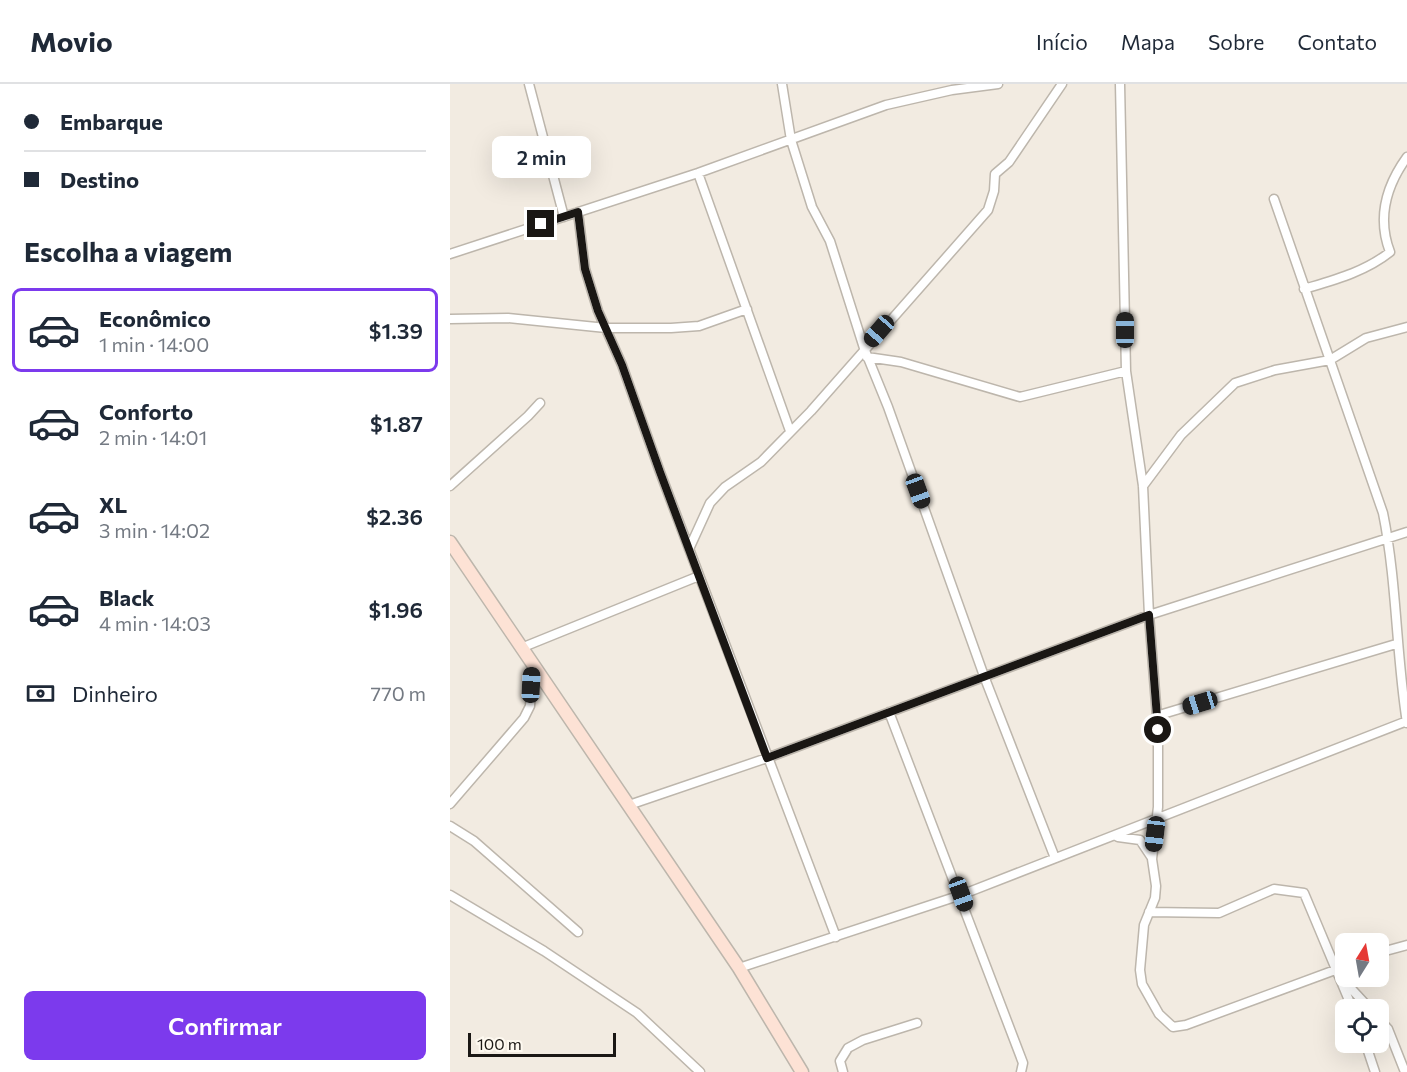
<!DOCTYPE html>
<html lang="pt">
<meta charset="utf-8">
<style>
:root{--surface:#fff;--page:#f2f2f3;--text:#1f2937;--muted:#747a83;--line:#e0e1e3;--accent:#7c3aed}
body{margin:0;font-family:Commissioner,sans-serif;background:var(--page);color:var(--text);height:100vh;display:flex;flex-direction:column;font-size:22px;white-space:nowrap}
*{box-sizing:border-box;margin:0}
p{font-size:20px;color:var(--muted)}
.icon{flex:none;width:33px;height:33px;fill:none;stroke:currentColor;stroke-width:2;stroke-linecap:round;stroke-linejoin:round}
.map{position:relative;flex:1;overflow:hidden}
.details{display:flex;flex-direction:column;background:var(--surface);width:450px}
.details>*{flex:none}
.hud{display:grid;align-content:center;height:132px;padding:0 24px;background:var(--surface)}
.needle{width:39px;rotate:11deg}
.controls{position:absolute;left:885px;top:849px;display:grid;gap:12px}
.controls a{display:grid;place-items:center;width:54px;height:54px;border-radius:9px;background:var(--surface);box-shadow:0 6px 24px #0002;font-size:30px}
.scale{position:absolute;left:18px;bottom:15px;width:148px;box-sizing:border-box;padding-left:6px;border:3px solid #1a1714;border-top:0;font-size:16px;line-height:21px;white-space:nowrap;color:#1a1714;-webkit-text-stroke:4px #fef9f0;paint-order:stroke}
.end{position:absolute;width:27px;height:27px;margin:-14px;border:8px solid #1a1714;background:#fff;box-shadow:0 0 0 3px #fff}
.from{border-radius:50%}
.bubble{position:absolute;height:42px;border-radius:9px;background:var(--surface);box-shadow:0 6px 24px #0002;font-size:20px;font-weight:600;line-height:42px;text-align:center}
.car{position:absolute;width:18px;height:36px;margin:-18px -9px;border-radius:8px;box-shadow:0 0 4px 2px #0007;background:linear-gradient(#222 24%,#8ab4d8 0 40%,#222 0 76%,#8ab4d8 0 86%,#222 0)}
.hud b{display:flex;align-items:center;gap:21px;height:57px;font-size:22px}
.hud b+b{border-top:2px solid var(--line)}
.hud i{width:15px;height:15px;background:var(--text)}
ul{padding:0;list-style:none}
li{display:flex;align-items:center;gap:18px;height:84px;margin:0 12px 9px;padding:0 12px;border:3px solid transparent;border-radius:9px}
li div{flex:1}
li b{display:block;font-size:22px}
li em{font-style:normal;font-weight:600}
li.active{border-color:var(--accent)}
li>.icon{width:54px;height:54px;stroke-width:1.5}
h2{padding:0 24px;font-size:27px;line-height:72px}
.pay{display:flex;align-items:center;gap:15px;height:66px;padding:0 24px;font-size:22px}
.pay p{margin-inline-start:auto}
.primary-button{display:flex;gap:12px;margin-top:auto;padding:12px 24px}
.primary-button a{flex:1;height:69px;border-radius:9px;background:var(--accent);color:#fff;font-size:24px;font-weight:600;line-height:69px;text-align:center}
header{display:flex;align-items:center;gap:36px;box-sizing:border-box;height:84px;padding:0 30px;background:var(--surface);border-bottom:2px solid var(--line)}
header strong{font-size:28px}
nav{display:flex;gap:33px;margin-inline-start:auto;font-size:21px}
main{display:flex;flex:1;min-height:0}
.map>svg:first-child{display:block}
.lines{fill:none;stroke-linecap:round;stroke-linejoin:round}
.street-casing{stroke:#bdb6ac;stroke-width:11}
.secondary-casing{stroke:#bdb6ac;stroke-width:15}
.street{stroke:#fff;stroke-width:8}
.secondary{stroke:#fde2d5;stroke-width:12}
.route{stroke:#1a1714;stroke-width:8}
</style>
<header>
<strong>Movio</strong>
<nav><a>Início</a><a>Mapa</a><a>Sobre</a><a>Contato</a></nav>
</header>
<main>
<section class="details">
<div class="hud">
<b><i class="from"></i>Embarque</b>
<b><i></i>Destino</b>
</div>
<h2>Escolha a viagem</h2>
<ul>
<li class="active"><svg class="icon" aria-label="car" viewBox="0 0 24 24"><path d="M5 17H2v-5l4-1 3-4h7l3 4 3 1v5h-3M9 17h6M6 11h13"/><circle cx="7" cy="17" r="2"/><circle cx="17" cy="17" r="2"/></svg><div><b>Econômico</b><p>1 min · 14:00</p></div><em>$1.39</em></li>
<li><svg class="icon" aria-label="car" viewBox="0 0 24 24"><path d="M5 17H2v-5l4-1 3-4h7l3 4 3 1v5h-3M9 17h6M6 11h13"/><circle cx="7" cy="17" r="2"/><circle cx="17" cy="17" r="2"/></svg><div><b>Conforto</b><p>2 min · 14:01</p></div><em>$1.87</em></li>
<li><svg class="icon" aria-label="car" viewBox="0 0 24 24"><path d="M5 17H2v-5l4-1 3-4h7l3 4 3 1v5h-3M9 17h6M6 11h13"/><circle cx="7" cy="17" r="2"/><circle cx="17" cy="17" r="2"/></svg><div><b>XL</b><p>3 min · 14:02</p></div><em>$2.36</em></li>
<li><svg class="icon" aria-label="car" viewBox="0 0 24 24"><path d="M5 17H2v-5l4-1 3-4h7l3 4 3 1v5h-3M9 17h6M6 11h13"/><circle cx="7" cy="17" r="2"/><circle cx="17" cy="17" r="2"/></svg><div><b>Black</b><p>4 min · 14:03</p></div><em>$1.96</em></li>
</ul>
<div class="pay"><svg class="icon" aria-label="cash" viewBox="0 0 24 24"><path d="M3 7h18v10H3z"/><circle cx="12" cy="12" r="2"/></svg>Dinheiro<p>770 m</p></div>
<div class="primary-button"><a>Confirmar</a></div>
</section>
<div class="map">
<svg width="957" height="988" viewBox="0 0 957 988">
<rect width="100%" height="100%" fill="#f2ebe1"/>
<g class="lines">
<g class="street-casing">
<path id="street" d="M79 0 114 133
M332 0 341 56 362 123 380 157 414 264 438 323 534 592 605 774
M670 0 676 287 693 402 699 531 708 646V723L702 775 706 802 705 814 694 841 690 886 692 900 709 930 723 943 736 941 896 882
M248 89 340 347
M824 115 933 429C947 498 946 570 957 639
M128 128 135 185 148 227 172 281 210 388 386 853
M0 170 248 89 436 21 502 6 548 0
M854 205C884 196 915 188 940 168 927 134 936 102 957 73
M0 235 58 234 156 244H221L249 242 297 225
M417 273 451 278 570 313 676 287
M0 402 78 332 90 319
M693 402 731 351 785 299 825 286 880 276 916 254 957 243
M239 465 260 419 275 403 311 378 361 327 538 126 544 107 545 90 559 78 612 0
M71 564 249 492
M439 628 573 979 571 988
M706 632 946 560
M0 720 74 634 80 622 83 580
M179 721 317 674 699 531 957 448
M0 742 24 757 128 848
M668 753 690 756 702 774
M0 811 94 867 187 929 250 988
M699 828 769 829 824 805 854 809 903 926
M928 869 957 861
M289 884 511 811 957 637
M895 898 921 926
M928 934 938 945 955 988
M915 958 925 988
M393 988 390 977 398 964 413 956 467 939"/>
</g>
<g class="secondary-casing">
<path id="secondary" d="M0 458 289 884 352 988"/>
</g>
<use href="#street" class="street"/>
<use href="#secondary" class="secondary"/>
</g>
<g class="lines">
<path class="route" d="M91 140 128 128 135 185 148 227 172 281 210 388 317 674 699 531 708 646"/>
</g>
</svg>
<div class="controls">
<a><svg class="needle" viewBox="-14 -14 28 28"><path d="M0-13l5 13h-10z" fill="#e53935"/><path d="M0 13l5-13h-10z" fill="#747a83"/></svg></a>
<a><svg class="icon" aria-label="locate" viewBox="0 0 24 24"><circle cx="12" cy="12" r="6"/><path d="M12 2v4M12 18v4M2 12h4M18 12h4"/></svg></a>
</div>
<div class="scale">100 m</div>
<i class="end from" style="left:708px;top:646px"></i>
<i class="end" style="left:91px;top:140px"></i>
<div class="bubble" style="left:42px;top:52px;width:99px">2 min</div>
<i class="car" style="left:675px;top:246px;rotate:0deg"></i>
<i class="car" style="left:429px;top:247px;rotate:221deg"></i>
<i class="car" style="left:468px;top:407px;rotate:160deg"></i>
<i class="car" style="left:81px;top:601px;rotate:3deg"></i>
<i class="car" style="left:750px;top:619px;rotate:253deg"></i>
<i class="car" style="left:705px;top:750px;rotate:187deg"></i>
<i class="car" style="left:511px;top:810px;rotate:160deg"></i>
</div>
</main>
